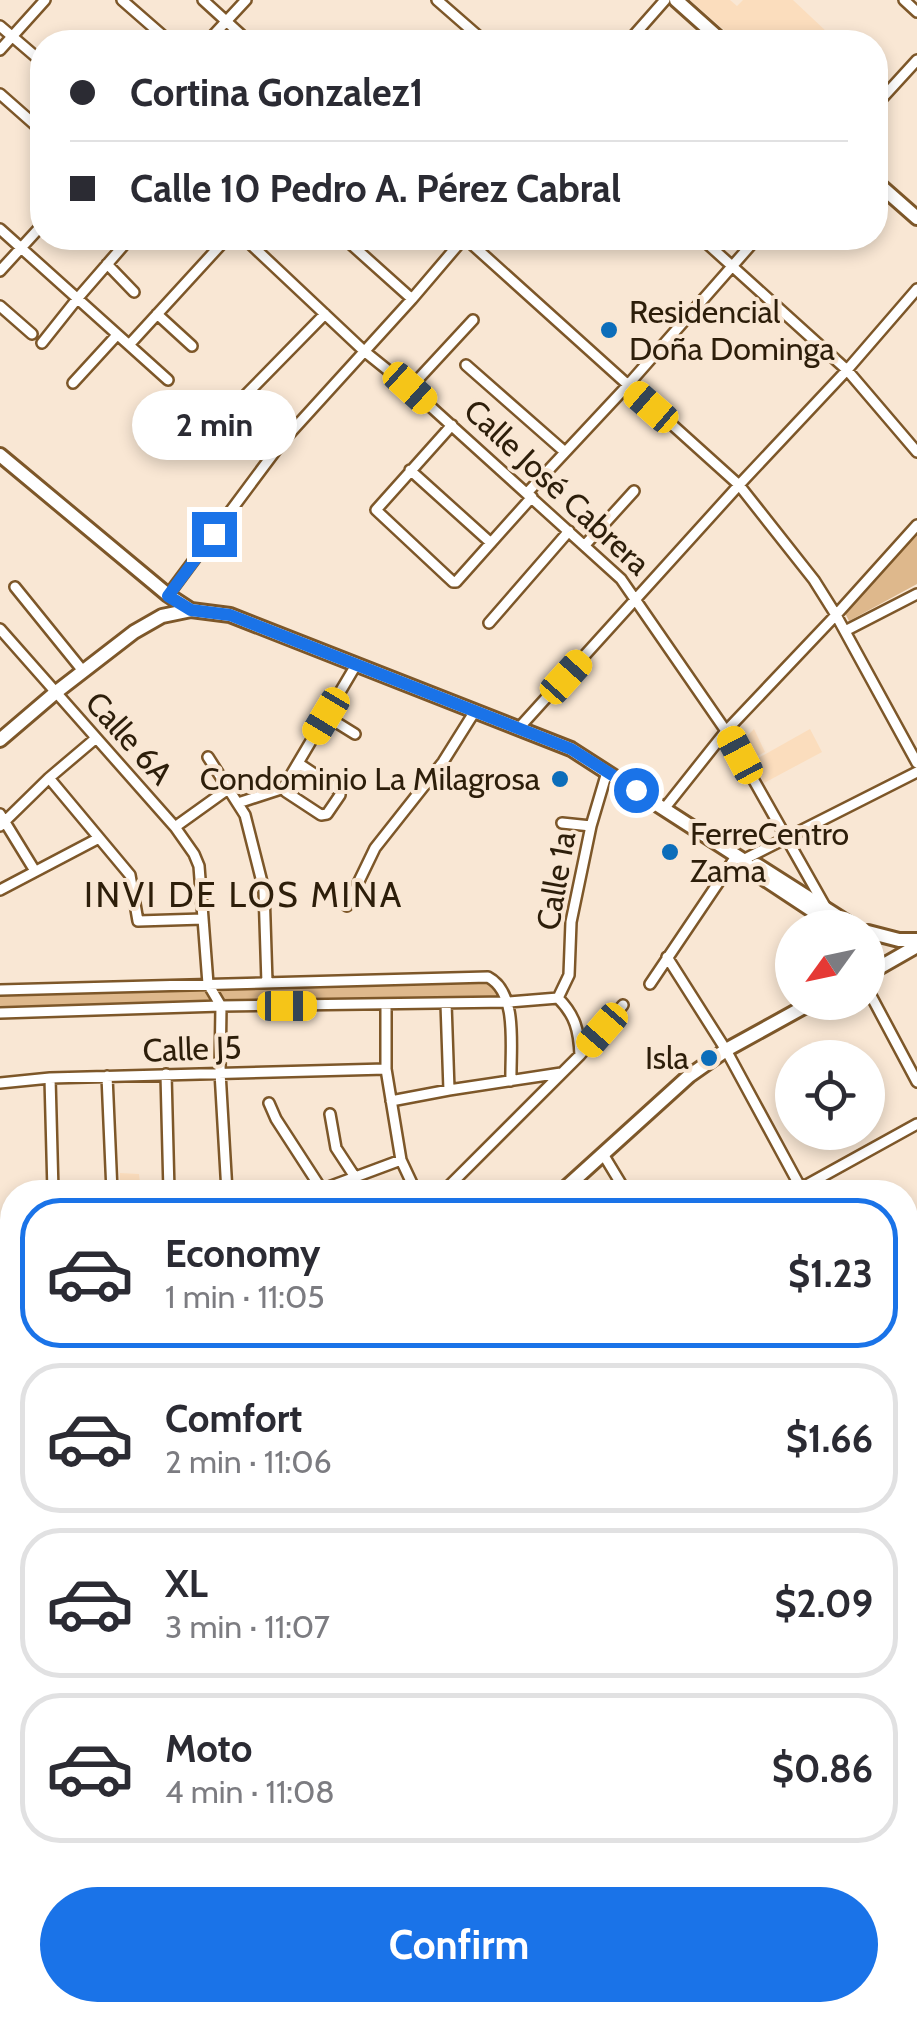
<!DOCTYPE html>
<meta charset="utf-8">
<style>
:root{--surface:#fff;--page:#f2f2f3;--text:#2b2b33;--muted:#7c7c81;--line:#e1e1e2;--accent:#1a73e8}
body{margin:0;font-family:Cabin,sans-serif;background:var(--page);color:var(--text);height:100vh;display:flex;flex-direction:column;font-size:38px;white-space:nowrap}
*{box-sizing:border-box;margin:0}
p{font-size:32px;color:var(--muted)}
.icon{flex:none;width:55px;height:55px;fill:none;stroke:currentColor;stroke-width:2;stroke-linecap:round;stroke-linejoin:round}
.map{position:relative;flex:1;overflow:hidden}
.side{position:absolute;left:0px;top:1180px;width:918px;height:842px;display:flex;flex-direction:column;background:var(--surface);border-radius:40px 40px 0 0;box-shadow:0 5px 15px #0003}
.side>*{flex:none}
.top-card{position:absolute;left:30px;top:30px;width:858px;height:220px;border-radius:40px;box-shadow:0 5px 15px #0003;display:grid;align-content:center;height:220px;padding:0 40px;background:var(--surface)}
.needle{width:65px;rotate:237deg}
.buttons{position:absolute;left:775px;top:910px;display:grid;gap:20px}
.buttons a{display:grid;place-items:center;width:110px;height:110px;border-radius:50%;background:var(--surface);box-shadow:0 5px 15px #0003;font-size:50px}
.end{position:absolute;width:45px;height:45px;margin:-22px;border:12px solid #1a73e8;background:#fff;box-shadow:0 0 0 5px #fff}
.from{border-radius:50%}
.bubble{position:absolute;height:70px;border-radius:35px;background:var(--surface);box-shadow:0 5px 15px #0003;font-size:32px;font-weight:700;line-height:70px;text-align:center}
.car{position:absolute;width:30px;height:60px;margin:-30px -15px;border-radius:12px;box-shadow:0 0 8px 2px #0007;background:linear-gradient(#f5c518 24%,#345 0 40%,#f5c518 0 76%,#345 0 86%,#f5c518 0)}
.top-card b{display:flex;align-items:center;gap:35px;height:95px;font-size:38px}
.top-card b+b{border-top:2px solid var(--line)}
.top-card i{width:25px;height:25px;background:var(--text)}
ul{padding:18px 0 0;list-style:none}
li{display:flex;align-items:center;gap:30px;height:150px;margin:0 20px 15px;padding:0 20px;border:5px solid var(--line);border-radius:40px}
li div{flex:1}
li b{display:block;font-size:38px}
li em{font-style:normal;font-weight:700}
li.selected{border-color:var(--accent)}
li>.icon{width:90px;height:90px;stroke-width:1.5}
.action{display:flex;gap:20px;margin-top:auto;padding:20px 40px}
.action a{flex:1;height:115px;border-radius:60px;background:var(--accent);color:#fff;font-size:40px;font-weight:700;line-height:115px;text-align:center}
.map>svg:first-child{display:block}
.built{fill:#fbddbd}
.green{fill:#deb88c}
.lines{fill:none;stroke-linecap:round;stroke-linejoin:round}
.street-casing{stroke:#7d5729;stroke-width:14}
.secondary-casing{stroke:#7d5729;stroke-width:18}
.primary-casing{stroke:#7d5729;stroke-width:19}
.street{stroke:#fff;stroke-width:9}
.secondary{stroke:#fff;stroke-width:12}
.primary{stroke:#fff;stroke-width:14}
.route{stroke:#1a73e8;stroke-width:12}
.poi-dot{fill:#0c6dba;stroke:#f9e7d4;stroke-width:4}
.labels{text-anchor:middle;stroke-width:8;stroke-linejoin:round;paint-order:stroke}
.poi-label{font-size:32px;fill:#2d1e0a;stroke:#f9e7d4;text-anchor:start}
.street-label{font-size:32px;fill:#2d1e0a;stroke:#f9e7d4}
.neighbourhood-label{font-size:35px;letter-spacing:2.5px;fill:#2d1e0a;stroke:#f9e7d4}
</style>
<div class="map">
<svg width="917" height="2022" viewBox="0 0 917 2022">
<rect width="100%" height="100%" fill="#f9e7d4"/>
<path class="built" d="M690 0H730L737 6 743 0H793L828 33 819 42H738Z
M754 729 765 752 750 760 741 742Z
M810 729 822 752 764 783 753 761Z
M120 1173 139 1174 141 1192H120Z
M634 2010H809L805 2022H629Z"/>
<path class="green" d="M917 534V584L849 621 845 613Z
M488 982 496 988 499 997 0 1008V995Z
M8 1769 12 1774V1842L0 1836V1777Z"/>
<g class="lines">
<g class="street-casing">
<path id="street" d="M122 0 170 42
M203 0 249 42
M437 0 485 42
M904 0 917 12
M0 26 42 62
M207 42 246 0
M628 42 665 0
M0 50 45 0
M0 94 42 131
M875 106 917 60
M0 229 168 380
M244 238 364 351 410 388 621 579 726 731 826 908
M344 238 412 299
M465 238 739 485 814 580 836 615 917 763
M701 238 847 370 917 452
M358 250 368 238
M107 264 134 292
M0 271 42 225
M0 306 32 334
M157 314 192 346
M42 343 77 299 130 238
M129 345 227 238
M466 365 565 452
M73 383 117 335
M410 388 473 320
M230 411 325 314
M452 425 376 510 453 582H456L532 497
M410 470 491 543
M527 493 627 386 757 238
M585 545 634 491
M15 587 83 671
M168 595 282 442 412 299 464 238
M489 623 569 531
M0 629 175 827 194 854 199 866 208 984 221 1006 220 1072 227 1192
M845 631 917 594
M326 716 355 734
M518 729 739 485 847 370 917 289
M208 757 245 815 264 890 267 983
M298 763 340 791V795L327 814 321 815 286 792 285 785 356 665
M49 778 130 875 138 921 203 919
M238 803 284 788
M664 809 726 731 836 615 917 525
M0 814 35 871
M562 823 591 826
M0 826 49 778 95 739
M175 827 228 789
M743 860 917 772
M0 890 99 838
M347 906 375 848 443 762 475 711
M667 957 726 1050 803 1192
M650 984 737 855
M0 990 488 977C519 993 510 1050 511 1081
M868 990 917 1082
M558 998 569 975 571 922 591 826 607 772
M558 998C575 1015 579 1030 580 1055
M446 1003 449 1090
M386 1005V1069L401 1160 416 1192
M0 1013 221 1006 509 1002 558 998
M166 1074 169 1192
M107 1076 112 1192
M50 1078 53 1192
M0 1083 50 1078 386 1069
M391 1101 449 1090 561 1073
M269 1103 276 1119 322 1190
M330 1114 336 1148 355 1177
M603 1154 626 1192
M315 1192 401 1160
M443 1192 580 1055 623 1005
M794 1192 917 1124
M0 1246 3 1329 12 1338
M905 1307 917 1301
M905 1378 917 1399
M0 1419 12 1406
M0 1423 12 1435
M905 1482 917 1476
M0 1500 12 1511
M0 1584 12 1596
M0 1667 12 1653
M905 1701 917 1723
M0 1736 12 1748
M0 1920 12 1926
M0 1983 12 1989
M56 2010 81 2022
M218 2010 234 2016
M92 2022 98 2010
M160 2022 165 2010
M231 2022 239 2010
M509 2022 511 2018"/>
</g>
<g class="secondary-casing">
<path id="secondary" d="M676 0 723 42
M875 181 917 218
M0 455 168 595 191 610
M0 740 55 693 134 632 162 616 191 610 230 615 571 749 743 860 754 872 813 911 827 928
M757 865 856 928
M868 932 899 940H917
M868 974 917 946
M561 1192 689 1076 726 1050 813 1002
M0 1768 12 1754
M0 1847 12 1854
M326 2010 342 2018"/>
</g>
<g class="primary-casing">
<path id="primary" d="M905 1664 917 1658
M340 2022 347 2010"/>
</g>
<use href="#street" class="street"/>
<use href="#secondary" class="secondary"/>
<use href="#primary" class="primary"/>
</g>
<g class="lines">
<path class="route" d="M214 534 168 596 191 610 230 615 571 749 636 790"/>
</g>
<g class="poi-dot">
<circle cx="609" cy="330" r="10"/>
<circle cx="560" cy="779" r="10"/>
<circle cx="670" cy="852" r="10"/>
<circle cx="709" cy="1058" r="10"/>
</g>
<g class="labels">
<g class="poi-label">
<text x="629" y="323">Residencial<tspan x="629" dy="37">Doña Dominga</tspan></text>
<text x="540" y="790" text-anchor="end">Condominio La Milagrosa</text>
<text x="690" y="845">FerreCentro<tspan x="690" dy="37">Zama</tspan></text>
<text x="689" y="1069" text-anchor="end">Isla</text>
</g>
<g class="street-label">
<text transform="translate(557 487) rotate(43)" y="11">Calle José Cabrera</text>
<text transform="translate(129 738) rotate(48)" y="11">Calle 6A</text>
<text transform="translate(556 881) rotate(-80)" y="11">Calle 1a</text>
<text transform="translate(192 1049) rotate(-2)" y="11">Calle J5</text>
</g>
<g class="neighbourhood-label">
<text x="244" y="907">INVI DE LOS MINA</text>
</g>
</g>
</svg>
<div class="buttons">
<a><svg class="needle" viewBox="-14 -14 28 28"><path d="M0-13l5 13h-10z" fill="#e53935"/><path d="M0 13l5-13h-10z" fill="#7c7c81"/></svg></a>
<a><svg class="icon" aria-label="locate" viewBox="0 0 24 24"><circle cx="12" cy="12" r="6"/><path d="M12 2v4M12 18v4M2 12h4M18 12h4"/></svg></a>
</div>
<i class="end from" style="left:636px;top:790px"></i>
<i class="end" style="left:214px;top:534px"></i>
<div class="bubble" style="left:132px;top:390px;width:165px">2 min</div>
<i class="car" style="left:410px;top:388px;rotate:132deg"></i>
<i class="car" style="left:651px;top:407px;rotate:311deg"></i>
<i class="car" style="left:566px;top:677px;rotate:42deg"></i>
<i class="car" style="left:326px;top:716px;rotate:211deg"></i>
<i class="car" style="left:740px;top:755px;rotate:332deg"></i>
<i class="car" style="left:287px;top:1006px;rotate:90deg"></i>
<i class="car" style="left:602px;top:1030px;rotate:221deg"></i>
<div class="top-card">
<b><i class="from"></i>Cortina Gonzalez1</b>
<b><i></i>Calle 10 Pedro A. Pérez Cabral</b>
</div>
<section class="side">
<ul>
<li class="selected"><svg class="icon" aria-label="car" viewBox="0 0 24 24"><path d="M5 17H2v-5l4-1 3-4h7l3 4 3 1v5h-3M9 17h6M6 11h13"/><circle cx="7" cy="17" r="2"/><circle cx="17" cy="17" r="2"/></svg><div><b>Economy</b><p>1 min · 11:05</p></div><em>$1.23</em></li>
<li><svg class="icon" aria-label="car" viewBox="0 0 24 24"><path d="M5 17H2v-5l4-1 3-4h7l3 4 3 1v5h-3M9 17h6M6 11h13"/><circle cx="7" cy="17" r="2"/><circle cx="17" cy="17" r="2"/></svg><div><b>Comfort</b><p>2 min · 11:06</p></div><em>$1.66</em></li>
<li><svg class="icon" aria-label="car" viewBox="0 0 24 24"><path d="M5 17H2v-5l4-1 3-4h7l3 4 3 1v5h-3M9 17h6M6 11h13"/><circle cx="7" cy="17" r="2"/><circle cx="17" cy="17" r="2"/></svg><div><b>XL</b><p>3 min · 11:07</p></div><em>$2.09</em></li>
<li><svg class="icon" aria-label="car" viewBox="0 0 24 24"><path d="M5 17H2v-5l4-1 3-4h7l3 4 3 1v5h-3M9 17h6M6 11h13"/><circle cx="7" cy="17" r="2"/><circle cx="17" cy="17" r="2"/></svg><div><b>Moto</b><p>4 min · 11:08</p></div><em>$0.86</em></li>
</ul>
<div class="action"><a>Confirm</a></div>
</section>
</div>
